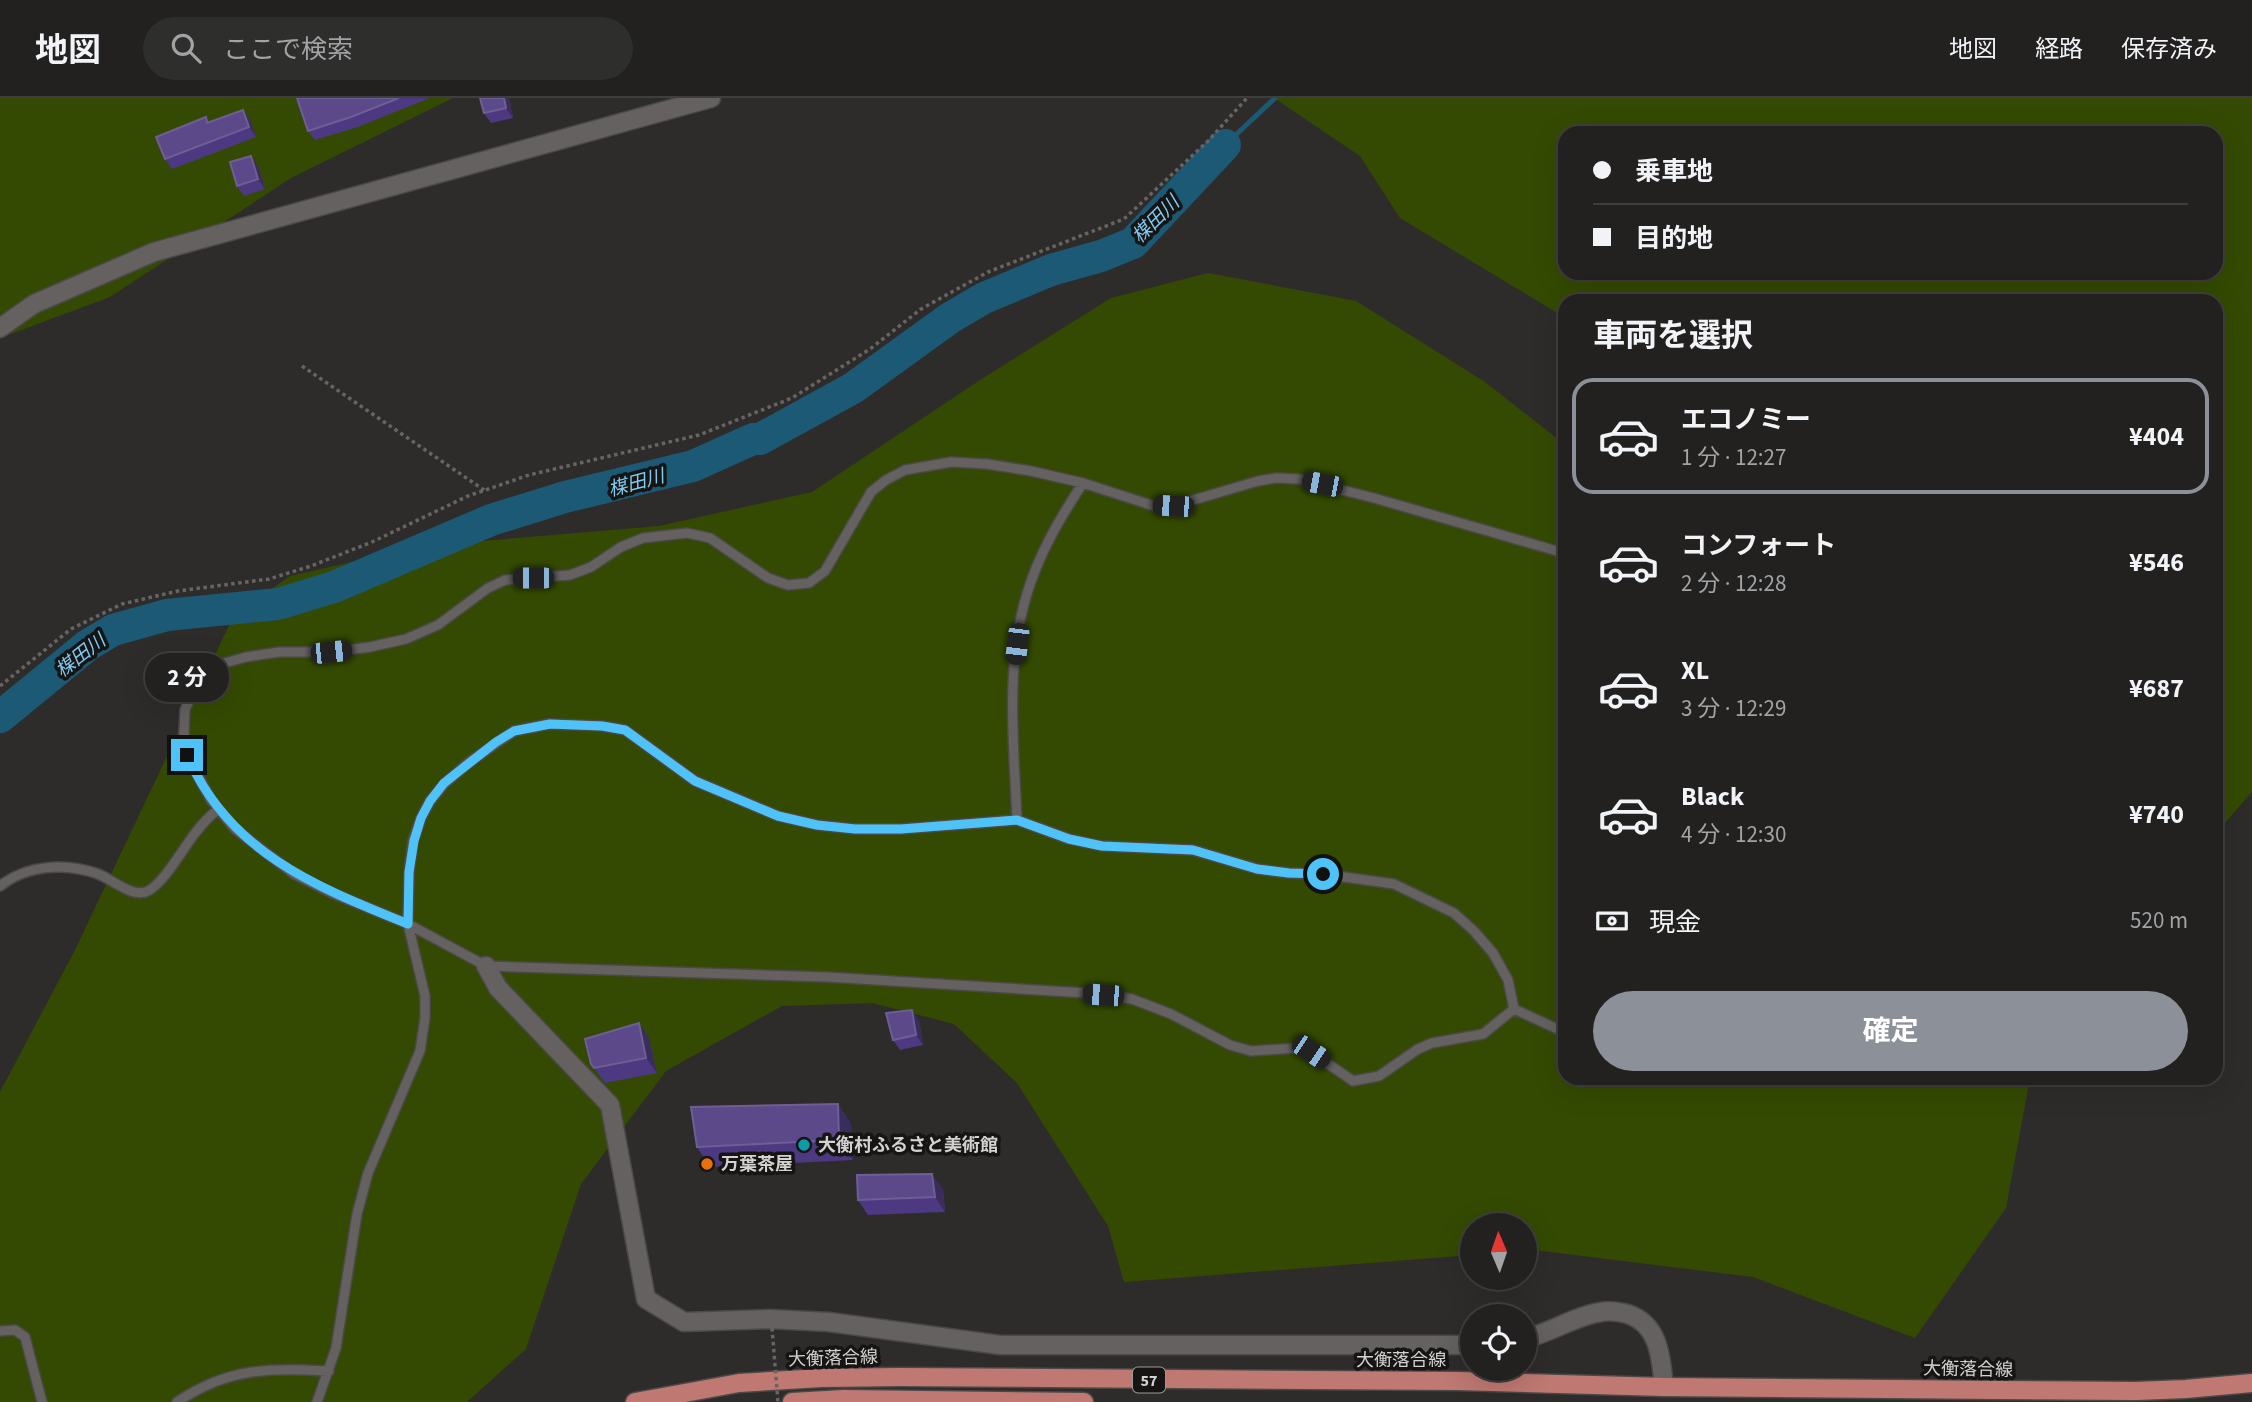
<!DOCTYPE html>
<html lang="ja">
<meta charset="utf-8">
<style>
:root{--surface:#222120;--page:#2e2e2d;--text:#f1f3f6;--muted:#a2a3a5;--line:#3f3e3e;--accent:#8c9099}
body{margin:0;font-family:"Source Sans 3","Noto Sans JP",sans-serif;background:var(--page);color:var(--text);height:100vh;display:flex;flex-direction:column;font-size:26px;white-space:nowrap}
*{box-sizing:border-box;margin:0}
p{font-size:23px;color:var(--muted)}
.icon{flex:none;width:38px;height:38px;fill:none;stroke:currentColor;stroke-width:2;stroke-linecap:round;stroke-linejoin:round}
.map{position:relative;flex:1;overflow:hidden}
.side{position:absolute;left:1558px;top:196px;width:665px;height:791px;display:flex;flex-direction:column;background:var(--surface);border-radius:21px;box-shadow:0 7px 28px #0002,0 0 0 2px var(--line)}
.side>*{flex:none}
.guide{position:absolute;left:1558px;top:28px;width:665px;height:154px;border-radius:21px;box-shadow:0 7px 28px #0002,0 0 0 2px var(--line);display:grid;align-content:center;height:154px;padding:0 35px;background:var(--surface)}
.needle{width:46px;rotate:358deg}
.buttons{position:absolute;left:1460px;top:1115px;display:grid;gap:14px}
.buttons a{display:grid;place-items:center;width:77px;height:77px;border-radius:50%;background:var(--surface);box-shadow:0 7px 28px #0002,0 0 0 2px var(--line);font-size:35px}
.end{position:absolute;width:32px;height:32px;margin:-16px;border:9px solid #4fc3f7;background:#111;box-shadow:0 0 0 4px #111}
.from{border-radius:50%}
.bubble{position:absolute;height:49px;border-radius:24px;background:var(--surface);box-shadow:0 7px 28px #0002,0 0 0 2px var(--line);font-size:23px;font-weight:700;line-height:49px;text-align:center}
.car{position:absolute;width:21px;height:42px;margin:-21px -10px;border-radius:9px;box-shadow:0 0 5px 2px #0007;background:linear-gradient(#222 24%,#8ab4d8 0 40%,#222 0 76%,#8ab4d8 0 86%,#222 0)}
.guide b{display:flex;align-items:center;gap:24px;height:66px;font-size:26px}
.guide b+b{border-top:2px solid var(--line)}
.guide i{width:18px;height:18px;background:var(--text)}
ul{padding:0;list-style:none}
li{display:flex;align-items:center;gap:21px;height:116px;margin:0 14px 10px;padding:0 21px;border:4px solid transparent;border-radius:21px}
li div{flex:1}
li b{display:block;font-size:26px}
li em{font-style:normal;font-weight:700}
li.on{border-color:var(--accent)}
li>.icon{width:63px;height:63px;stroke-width:1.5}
h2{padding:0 35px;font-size:32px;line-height:84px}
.pay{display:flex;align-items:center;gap:18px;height:77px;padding:0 35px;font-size:26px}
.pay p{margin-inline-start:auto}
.button{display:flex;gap:14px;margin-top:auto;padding:14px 35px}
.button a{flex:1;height:80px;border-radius:42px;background:var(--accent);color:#fff;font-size:28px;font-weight:700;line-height:80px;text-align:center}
header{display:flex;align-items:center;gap:42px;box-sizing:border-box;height:98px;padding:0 35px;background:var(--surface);border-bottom:2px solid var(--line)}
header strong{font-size:33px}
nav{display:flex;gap:38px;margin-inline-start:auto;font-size:24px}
.search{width:490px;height:63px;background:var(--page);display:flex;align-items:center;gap:18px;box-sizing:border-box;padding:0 24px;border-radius:38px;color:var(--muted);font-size:26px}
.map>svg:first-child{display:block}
.green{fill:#344a02;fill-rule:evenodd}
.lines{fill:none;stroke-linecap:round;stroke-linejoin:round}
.stream{stroke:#1c5975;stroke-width:5}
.river{stroke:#1c5975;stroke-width:32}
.lane-casing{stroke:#4b4948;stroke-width:12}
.street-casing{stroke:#4b4948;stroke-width:21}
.secondary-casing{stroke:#4b4948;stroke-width:21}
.primary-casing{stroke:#4b4948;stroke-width:21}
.path{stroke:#676564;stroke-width:3.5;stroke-dasharray:3.5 3.5;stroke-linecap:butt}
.lane{stroke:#646160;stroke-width:9}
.street{stroke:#646160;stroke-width:18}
.secondary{stroke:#646160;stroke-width:18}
.primary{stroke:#bf7872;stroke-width:18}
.path-bridge{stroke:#676564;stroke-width:3.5;stroke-dasharray:3.5 3.5;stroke-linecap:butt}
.wall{fill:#4c3981}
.shaded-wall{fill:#3a2d5b}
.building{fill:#5b498a;stroke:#6e5e95;stroke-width:2}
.route{stroke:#4fc3f7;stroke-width:9}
.culture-dot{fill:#0f9aa8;stroke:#161514;stroke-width:2.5}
.food-dot{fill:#e8710a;stroke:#161514;stroke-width:2.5}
.labels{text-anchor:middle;stroke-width:7;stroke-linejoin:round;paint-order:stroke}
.shield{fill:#161514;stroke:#9b9998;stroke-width:2}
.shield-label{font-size:16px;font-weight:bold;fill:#d4d2d1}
.poi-label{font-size:18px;font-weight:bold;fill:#d4d2d1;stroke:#161514;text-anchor:start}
.street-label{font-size:18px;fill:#d4d2d1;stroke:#161514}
.water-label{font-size:19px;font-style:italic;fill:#7fcbf3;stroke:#161514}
</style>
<header>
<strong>地図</strong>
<div class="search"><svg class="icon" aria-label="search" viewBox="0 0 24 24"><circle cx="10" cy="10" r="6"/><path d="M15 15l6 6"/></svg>ここで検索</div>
<nav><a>地図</a><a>経路</a><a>保存済み</a></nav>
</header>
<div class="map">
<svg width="2252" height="1304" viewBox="0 0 2252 1304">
<rect width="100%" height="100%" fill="#2e2c2b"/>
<path class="green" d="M0 0H453L291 80 110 199 0 240Z
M1274 0H2252V694L2216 735V203H1564V219L1400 120 1360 58ZM2216 35V175H1564V35Z
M1208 175 1356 203 1485 284 1564 346V980H2030L2006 1110 1915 1240 1753 1179 1534 1152 1524 1153V1127H1472V1157L1124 1184 1108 1128 1017 985 954 926 872 905 782 908 666 973 581 1086 526 1251 467 1304H0V994L75 852 234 517 290 478 423 448 659 428 812 394 980 282 1111 200Z"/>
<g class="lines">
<path class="stream" d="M1225 47 1275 0"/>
<path class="river" d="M0 619 88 547 113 532 167 517 278 506 334 489 491 422 565 399 693 368 753 341H760L853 290 950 220 984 200 1051 172 1101 158 1133 145 1225 47"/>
<g class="lane-casing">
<path id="lane" d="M1017 722C1014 648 1005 570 1026 499 1038 457 1060 420 1083 385
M0 788C28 766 66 765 98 776 112 781 133 801 148 793 165 784 183 750 196 734 202 726 210 718 218 711
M1514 911 1483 936 1432 945 1418 951 1379 978 1353 983 1311 954 1297 950 1251 953 1230 947 1171 916 1132 901 1103 896 827 879 486 868 408 826 332 795 294 776 235 731 211 702 187 657 184 635 185 612 193 593 204 578 221 566 246 559 279 554H331L370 549 406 541 438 527 488 490 505 482 570 477 591 469 621 449 643 440 687 435 710 440 768 480 788 487 809 485 825 473 871 394 886 382 905 372 951 364 987 366 1031 373 1083 385 1151 407 1173 408 1258 383 1276 380 1299 381 1374 400 1564 455
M1514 911 1564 934
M0 1233 15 1232 25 1239 42 1304
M177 1304C229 1269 270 1270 329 1273
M317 1304 336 1250 357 1116 368 1075 420 953 425 920V898L408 826 409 774 413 743 421 720 430 703 444 686 468 665 514 633 549 626 602 628 625 632 695 683 778 718 817 727 855 731H901L1017 722 1069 741 1102 748 1193 752 1257 771 1288 775 1323 776 1394 786 1454 815 1474 833 1493 855 1508 882 1514 911"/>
</g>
<g class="street-casing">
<path id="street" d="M486 868 498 890 610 1007 646 1201 684 1224 769 1221 829 1224 1000 1247H1472
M1524 1241C1551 1235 1574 1218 1601 1214 1610 1212 1620 1214 1628 1216 1660 1227 1661 1261 1664 1289"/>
</g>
<g class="secondary-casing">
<path id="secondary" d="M0 230 34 206 154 154 711 0"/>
</g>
<g class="primary-casing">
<path id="primary" d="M635 1304 739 1285 821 1280 899 1279 1458 1283 1664 1289 1999 1292 2136 1293 2186 1291 2252 1285
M792 1304 844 1301 1084 1304"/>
</g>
<path class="path" d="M302 268 484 392
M0 588 71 531 122 506 178 493 269 481 311 468 372 444 468 398 529 377 699 337 792 300 870 251 921 211 988 174 1124 121 1208 43 1247 0"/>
<use href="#lane" class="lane"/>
<use href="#street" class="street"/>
<use href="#secondary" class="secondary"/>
<use href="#primary" class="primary"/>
<path class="path-bridge" d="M772 1230 778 1304"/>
</g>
<path class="wall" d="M297 0H430L358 29 315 42 308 33Z
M480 0H509L513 20 491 25 484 15Z
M206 19 209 24 250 22 256 39 172 71 165 61Z
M258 68 265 91 244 98 237 88Z
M919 922 923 947 900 952 893 942Z
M649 940 657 975 605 985 591 966Z
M838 1006 851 1026 853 1062 710 1069 697 1049Z
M943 1091 945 1114 868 1117 858 1102Z"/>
<path class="shaded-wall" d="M504 0H509L513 20 506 10Z
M243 12 250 22 256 39 249 29Z
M251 58 258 68 265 91 258 81Z
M912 912 919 922 923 947 916 937Z
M639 925 649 940 657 975 646 960Z
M838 1006 851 1026 853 1062 839 1042Z
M932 1076 943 1091 945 1114 935 1099Z"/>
<path class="building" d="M297 0H399L351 19 308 33Z
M480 0H504L506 10 484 15Z
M243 12 249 29 165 61 156 39 206 19 207 25Z
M251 58 258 81 237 88 230 64Z
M912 912 916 937 893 942 886 915Z
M639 925 646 960 594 970 591 966 585 941Z
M838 1006 839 1042 697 1049 691 1009Z
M932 1076 935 1099 858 1102 857 1077Z"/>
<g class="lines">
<path class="route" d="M187 657C229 755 317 789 408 826L409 774 414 743 421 720 430 703 444 685 496 644 514 633 550 626 602 628 625 632 695 683 778 718 817 727 855 731H901L1017 722 1069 741 1102 748 1193 752 1257 771 1289 775 1323 776"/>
</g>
<circle class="culture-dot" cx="804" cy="1047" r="7"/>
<circle class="food-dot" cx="707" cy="1066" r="7"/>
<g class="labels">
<rect class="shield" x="1133" y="1269.5" width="32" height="25" rx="5"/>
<g class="shield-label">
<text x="1149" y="1288">57</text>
</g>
<g class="poi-label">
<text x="818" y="1053">大衡村ふるさと美術館</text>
<text x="721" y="1072">万葉茶屋</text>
</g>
<g class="street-label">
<text transform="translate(833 1260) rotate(-2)" y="6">大衡落合線</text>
<text x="1401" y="1268">大衡落合線</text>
<text transform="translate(1968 1271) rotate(1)" y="6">大衡落合線</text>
</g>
<g class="water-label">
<text transform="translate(1155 121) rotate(-45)" y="7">楳田川</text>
<text transform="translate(636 384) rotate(-15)" y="7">楳田川</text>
<text transform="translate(80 557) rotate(-38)" y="7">楳田川</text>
</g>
</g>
</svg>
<div class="buttons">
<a><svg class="needle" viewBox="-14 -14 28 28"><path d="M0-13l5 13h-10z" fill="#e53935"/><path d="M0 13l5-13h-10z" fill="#a2a3a5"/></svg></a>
<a><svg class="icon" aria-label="locate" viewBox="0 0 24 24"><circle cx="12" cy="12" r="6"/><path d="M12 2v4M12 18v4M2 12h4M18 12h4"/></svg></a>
</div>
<i class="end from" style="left:1323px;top:776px"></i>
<i class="end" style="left:187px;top:657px"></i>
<div class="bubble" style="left:145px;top:555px;width:84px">2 分</div>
<i class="car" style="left:1322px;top:386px;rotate:281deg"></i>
<i class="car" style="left:1173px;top:408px;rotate:273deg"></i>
<i class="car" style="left:533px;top:480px;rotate:270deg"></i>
<i class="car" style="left:1017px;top:546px;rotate:187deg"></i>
<i class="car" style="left:331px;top:554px;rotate:84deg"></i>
<i class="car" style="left:1103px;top:897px;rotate:274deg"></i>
<i class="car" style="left:1311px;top:954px;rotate:124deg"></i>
<div class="guide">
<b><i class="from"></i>乗車地</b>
<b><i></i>目的地</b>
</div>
<section class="side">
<h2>車両を選択</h2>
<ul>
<li class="on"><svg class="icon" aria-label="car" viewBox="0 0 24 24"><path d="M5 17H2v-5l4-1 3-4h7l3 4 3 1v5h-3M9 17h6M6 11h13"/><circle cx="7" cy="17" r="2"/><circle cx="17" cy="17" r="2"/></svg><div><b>エコノミー</b><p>1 分 · 12:27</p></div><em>¥404</em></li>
<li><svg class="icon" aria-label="car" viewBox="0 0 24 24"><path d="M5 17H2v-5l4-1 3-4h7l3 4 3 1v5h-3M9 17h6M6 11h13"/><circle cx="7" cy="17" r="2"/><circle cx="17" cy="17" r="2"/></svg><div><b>コンフォート</b><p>2 分 · 12:28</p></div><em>¥546</em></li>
<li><svg class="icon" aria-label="car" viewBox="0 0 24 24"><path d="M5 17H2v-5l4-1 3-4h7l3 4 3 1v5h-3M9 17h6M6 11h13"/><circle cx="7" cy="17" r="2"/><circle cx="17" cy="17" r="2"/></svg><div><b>XL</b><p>3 分 · 12:29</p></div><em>¥687</em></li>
<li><svg class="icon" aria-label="car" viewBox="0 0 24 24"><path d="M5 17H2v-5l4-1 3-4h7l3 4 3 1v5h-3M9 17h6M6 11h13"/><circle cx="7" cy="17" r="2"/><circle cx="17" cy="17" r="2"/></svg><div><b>Black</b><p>4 分 · 12:30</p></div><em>¥740</em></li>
</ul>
<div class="pay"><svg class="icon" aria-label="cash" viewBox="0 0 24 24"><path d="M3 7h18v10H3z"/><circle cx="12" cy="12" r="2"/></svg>現金<p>520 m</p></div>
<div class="button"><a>確定</a></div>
</section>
</div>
